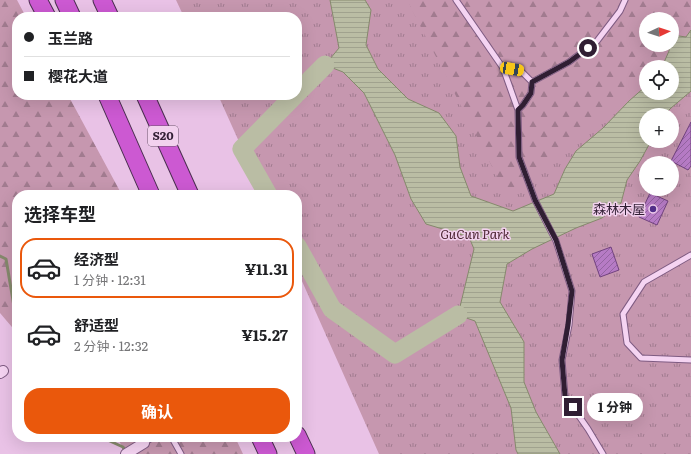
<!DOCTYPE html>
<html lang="zh">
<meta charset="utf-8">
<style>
:root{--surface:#fff;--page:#f2f2f2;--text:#202124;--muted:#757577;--line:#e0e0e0;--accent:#ea580c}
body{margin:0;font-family:Literata,"Noto Sans SC",serif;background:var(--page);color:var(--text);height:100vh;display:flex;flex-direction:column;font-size:15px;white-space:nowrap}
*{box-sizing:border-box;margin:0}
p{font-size:13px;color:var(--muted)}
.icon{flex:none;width:22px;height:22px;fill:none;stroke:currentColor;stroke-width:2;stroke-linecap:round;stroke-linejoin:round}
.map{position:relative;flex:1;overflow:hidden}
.panel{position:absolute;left:12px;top:190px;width:290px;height:252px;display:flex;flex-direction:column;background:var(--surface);border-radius:16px;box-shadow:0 4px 16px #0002}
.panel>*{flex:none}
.top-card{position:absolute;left:12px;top:12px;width:290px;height:88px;border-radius:16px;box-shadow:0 4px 16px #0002;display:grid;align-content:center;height:88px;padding:0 12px;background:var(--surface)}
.needle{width:26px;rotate:86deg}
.controls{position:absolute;left:639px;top:12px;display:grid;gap:8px}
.controls a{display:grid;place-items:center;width:40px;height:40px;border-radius:50%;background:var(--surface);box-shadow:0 4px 16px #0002;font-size:20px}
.end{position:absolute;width:18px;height:18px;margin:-9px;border:5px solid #301e33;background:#fff;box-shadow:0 0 0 2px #fff}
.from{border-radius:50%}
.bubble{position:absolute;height:28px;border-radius:14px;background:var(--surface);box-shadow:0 4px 16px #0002;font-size:13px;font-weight:700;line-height:28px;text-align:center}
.car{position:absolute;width:12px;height:24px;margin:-12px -6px;border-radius:5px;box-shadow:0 0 3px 1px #0007;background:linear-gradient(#f5c518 24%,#345 0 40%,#f5c518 0 76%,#345 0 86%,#f5c518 0)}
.top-card b{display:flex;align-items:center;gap:14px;height:38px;font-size:15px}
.top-card b+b{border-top:1px solid var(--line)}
.top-card i{width:10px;height:10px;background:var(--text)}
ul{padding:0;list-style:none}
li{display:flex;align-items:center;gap:12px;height:60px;margin:0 8px 6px;padding:0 4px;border:2px solid transparent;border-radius:16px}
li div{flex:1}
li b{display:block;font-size:15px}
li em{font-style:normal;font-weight:700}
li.on{border-color:var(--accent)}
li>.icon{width:36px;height:36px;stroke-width:1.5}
h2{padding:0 12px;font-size:18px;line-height:48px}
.button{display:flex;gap:8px;margin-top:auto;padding:8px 12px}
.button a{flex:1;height:46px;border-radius:16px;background:var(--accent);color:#fff;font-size:16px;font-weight:700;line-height:46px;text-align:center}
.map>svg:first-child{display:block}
.grass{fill:url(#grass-tufts);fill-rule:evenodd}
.forest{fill:url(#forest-firs);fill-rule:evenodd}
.water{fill:url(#water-rules);stroke:#85896c}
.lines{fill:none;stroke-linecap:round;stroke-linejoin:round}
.stream{stroke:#85896c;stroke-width:3}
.river{stroke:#babda4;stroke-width:19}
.building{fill:url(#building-hatch);stroke:#72437f}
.service-casing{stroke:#7e5b82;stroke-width:7}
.minor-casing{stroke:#7e5b82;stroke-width:12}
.motorway-casing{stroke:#4b2f50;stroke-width:19}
.service{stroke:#f5d4f2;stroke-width:5}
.minor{stroke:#f5d4f2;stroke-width:10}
.motorway{stroke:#cc59d2;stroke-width:17}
.route{stroke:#301e33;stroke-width:5}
.poi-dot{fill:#53308b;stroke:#f2d1ee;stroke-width:1.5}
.labels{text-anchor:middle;stroke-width:3;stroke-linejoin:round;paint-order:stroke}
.shield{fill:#f2d1ee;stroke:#6a546b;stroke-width:1}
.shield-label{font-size:12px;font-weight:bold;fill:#301e33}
.poi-label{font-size:13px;fill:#301e33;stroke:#f2d1ee;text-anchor:end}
.park-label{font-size:13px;font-style:italic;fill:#4d2634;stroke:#f2d1ee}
</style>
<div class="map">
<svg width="691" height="454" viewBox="0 0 691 454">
<defs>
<pattern id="grass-tufts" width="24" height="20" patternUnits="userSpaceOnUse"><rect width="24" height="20" fill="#c697af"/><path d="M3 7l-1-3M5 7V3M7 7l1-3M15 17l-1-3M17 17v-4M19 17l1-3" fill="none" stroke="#a17b8f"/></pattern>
<pattern id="forest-firs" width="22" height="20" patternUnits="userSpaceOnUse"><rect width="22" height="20" fill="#c697af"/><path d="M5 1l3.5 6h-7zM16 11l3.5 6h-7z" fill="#a17b8f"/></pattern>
<pattern id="water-rules" width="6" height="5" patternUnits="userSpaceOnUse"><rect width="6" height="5" fill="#babda4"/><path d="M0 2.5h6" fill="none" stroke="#a0a28e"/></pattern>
<pattern id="building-hatch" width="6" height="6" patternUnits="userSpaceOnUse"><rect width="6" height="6" fill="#b67bc5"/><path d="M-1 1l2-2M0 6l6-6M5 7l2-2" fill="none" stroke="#9464a1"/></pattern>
</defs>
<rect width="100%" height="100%" fill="#e9c2e6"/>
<path class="grass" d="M176 0H691V454H379L297 270V195H263L218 95H297V17H184ZM646 19H672V45H646ZM646 67H672V93H646ZM646 115H672V141H646ZM646 163H672V189H646Z"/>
<path class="forest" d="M0 0H17L26 17H17V95H68L122 195H17V333L0 313Z
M407 0H691V38L657 67H646V76L506 194ZM646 19H672V45H646Z
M117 437H235L243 454H126Z"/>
<path class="water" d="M330 0H365L371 10 366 45 378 69 408 99 439 113 456 136 460 167 471 196 513 211 554 194 565 169 576 151 603 128 629 101 646 86V93H672V67H662L669 51 670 45H672V35L686 37 691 30V91L671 108 664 115H646V141H651L640 161 627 180 621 203 602 218 576 228 532 249 507 264 500 302 524 342V382L536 412 560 454H518L516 450 511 408 475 321 458 315 474 249 469 237 426 224 411 199 395 155 364 93 343 72 325 65 339 48Z"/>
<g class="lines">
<path class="stream" d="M0 256 6 259 17 324
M101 437 123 447 126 453"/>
<path class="river" d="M297 93 325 65
M268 195 242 149 295 95
M297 246 332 309 395 354 458 315"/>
</g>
<path class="building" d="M691 122V166L688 170 671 161Z
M650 193 668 201 657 225 639 217Z
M611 247 619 270 600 277 592 254Z"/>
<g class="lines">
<g class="service-casing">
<path id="service" d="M456 0 503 68 521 71 532 82 531 93 523 105 518 110 519 157 535 200 556 241 572 291 569 325 562 360 565 396 588 429 603 454
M503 68 518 110
M532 82 569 62 597 41 620 11 625 0
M691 255 644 282 623 314 627 343 641 358 691 360
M167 437 172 438 181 454
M144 443 153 437"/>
</g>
<g class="minor-casing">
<path id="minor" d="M0 373 3 371
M126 454 144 443"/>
</g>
<g class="motorway-casing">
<path id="motorway" d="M38 0 47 17
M64 0 72 17
M102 0 110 17
M107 95 151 195
M145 95 190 195
M297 435 306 454
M260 437 268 454"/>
</g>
<use href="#service" class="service"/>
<use href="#minor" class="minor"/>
<use href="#motorway" class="motorway"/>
</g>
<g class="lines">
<path class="route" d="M573 407 565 396 562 360 568 325 572 291 556 240 535 200 519 157 518 110 523 105 531 93 532 82 569 62 588 48"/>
</g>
<circle class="poi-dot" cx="653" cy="209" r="4"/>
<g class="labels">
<rect class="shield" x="148" y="126" width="30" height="20" rx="3"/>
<g class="shield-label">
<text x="163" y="140">S20</text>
</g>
<g class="poi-label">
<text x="645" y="214">森林木屋</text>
</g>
<g class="park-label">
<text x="475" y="239">GuCun Park</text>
</g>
</g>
</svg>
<div class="controls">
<a><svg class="needle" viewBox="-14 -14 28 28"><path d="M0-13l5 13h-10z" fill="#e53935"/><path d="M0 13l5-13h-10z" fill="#757577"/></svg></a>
<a><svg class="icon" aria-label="locate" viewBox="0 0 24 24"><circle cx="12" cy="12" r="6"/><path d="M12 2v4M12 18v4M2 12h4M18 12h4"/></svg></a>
<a>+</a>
<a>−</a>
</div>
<i class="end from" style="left:588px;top:48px"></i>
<i class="end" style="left:573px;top:407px"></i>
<div class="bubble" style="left:587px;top:393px;width:56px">1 分钟</div>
<i class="car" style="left:512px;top:69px;rotate:100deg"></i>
<div class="top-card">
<b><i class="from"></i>玉兰路</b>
<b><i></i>樱花大道</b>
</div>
<section class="panel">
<h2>选择车型</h2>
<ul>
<li class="on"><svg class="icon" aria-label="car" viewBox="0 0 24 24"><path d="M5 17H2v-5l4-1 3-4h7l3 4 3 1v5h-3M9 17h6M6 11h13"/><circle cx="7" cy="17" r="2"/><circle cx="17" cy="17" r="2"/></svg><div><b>经济型</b><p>1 分钟 · 12:31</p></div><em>¥11.31</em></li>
<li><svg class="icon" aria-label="car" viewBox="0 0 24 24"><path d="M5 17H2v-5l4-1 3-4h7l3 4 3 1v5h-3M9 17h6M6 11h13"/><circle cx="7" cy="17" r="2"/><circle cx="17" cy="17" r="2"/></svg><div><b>舒适型</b><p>2 分钟 · 12:32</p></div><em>¥15.27</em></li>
</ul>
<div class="button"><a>确认</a></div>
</section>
</div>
